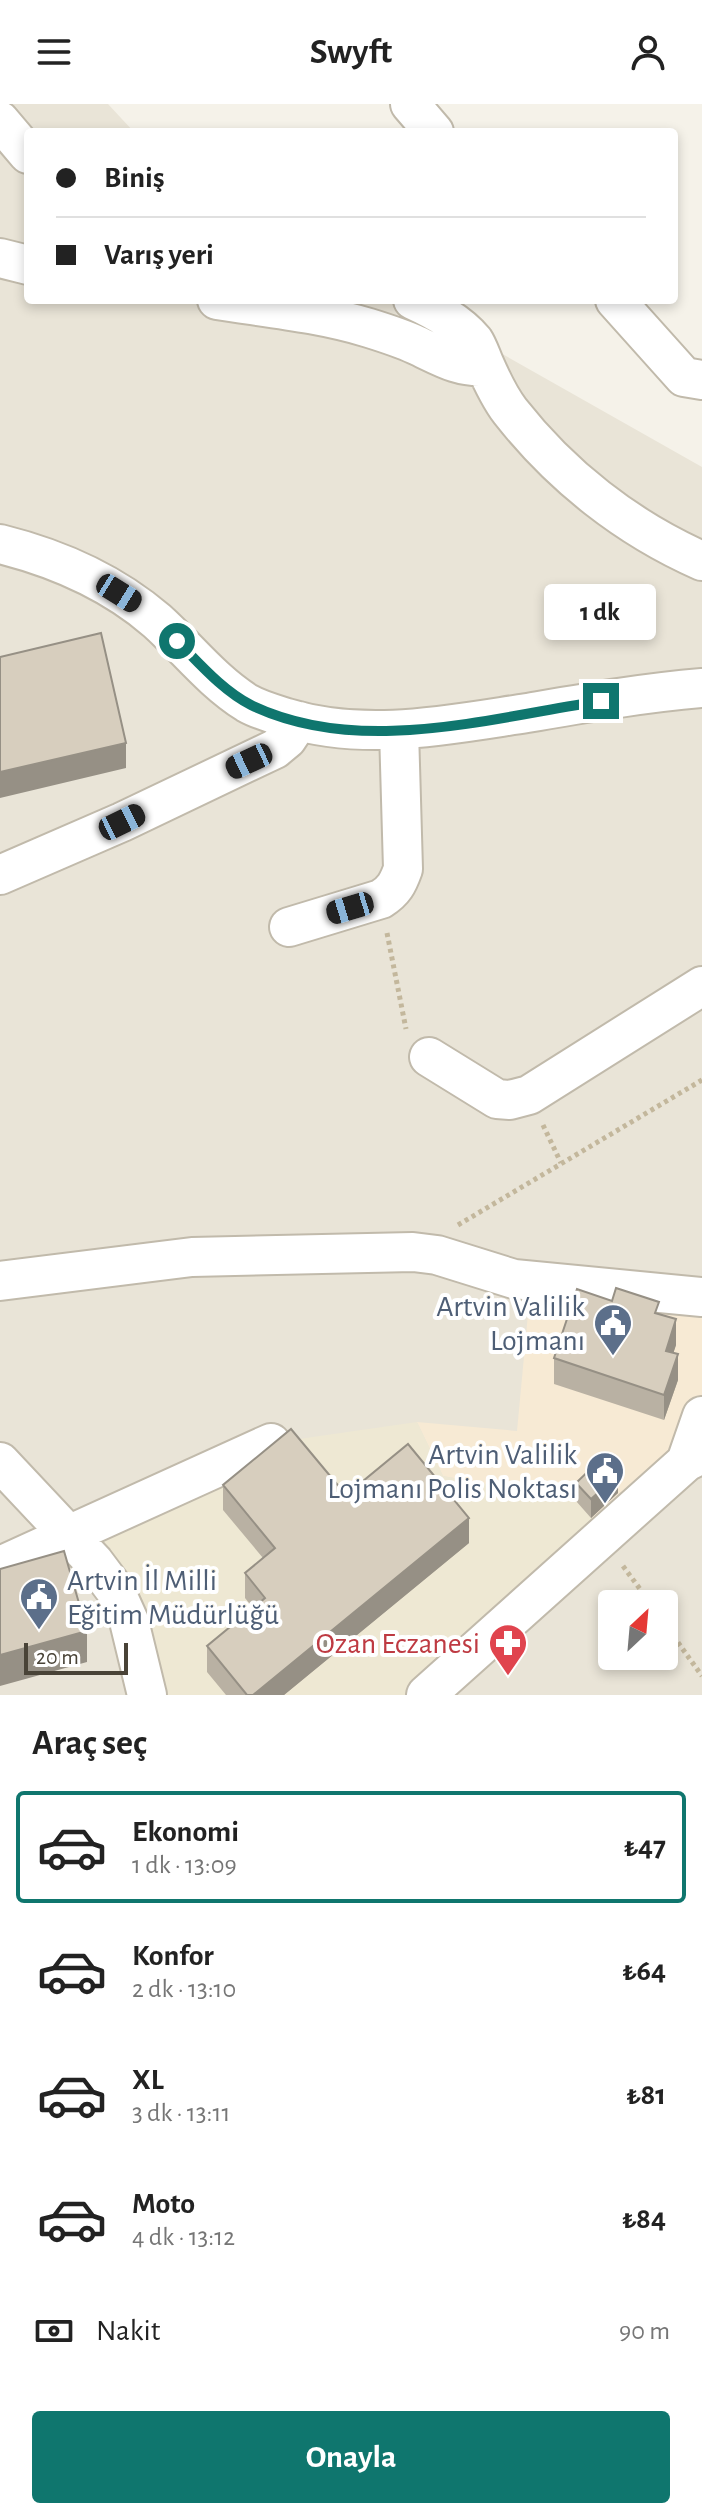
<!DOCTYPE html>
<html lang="tr">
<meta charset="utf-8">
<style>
:root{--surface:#fff;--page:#f2f2f2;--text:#222;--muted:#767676;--line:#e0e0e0;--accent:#0f766e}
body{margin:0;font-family:"Alegreya Sans",sans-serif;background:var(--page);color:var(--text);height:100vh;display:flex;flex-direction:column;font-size:30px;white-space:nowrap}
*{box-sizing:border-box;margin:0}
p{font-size:26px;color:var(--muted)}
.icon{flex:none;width:44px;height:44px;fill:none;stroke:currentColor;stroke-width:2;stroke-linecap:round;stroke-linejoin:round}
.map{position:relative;height:1591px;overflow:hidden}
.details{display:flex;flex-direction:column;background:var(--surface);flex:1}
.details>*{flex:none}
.top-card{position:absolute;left:24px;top:24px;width:654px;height:176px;border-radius:8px;box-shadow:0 4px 12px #0003;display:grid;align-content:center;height:176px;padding:0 32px;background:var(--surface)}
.needle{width:52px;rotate:26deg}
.buttons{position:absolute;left:598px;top:1486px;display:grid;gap:16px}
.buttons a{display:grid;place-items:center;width:80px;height:80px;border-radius:8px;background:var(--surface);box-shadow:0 4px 12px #0003;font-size:40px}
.scale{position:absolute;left:24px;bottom:20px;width:104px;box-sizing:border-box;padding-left:8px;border:4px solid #494337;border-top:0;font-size:22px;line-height:28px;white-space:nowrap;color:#494337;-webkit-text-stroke:6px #fff;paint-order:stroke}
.end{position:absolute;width:36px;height:36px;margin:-18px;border:10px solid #0f766e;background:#fff;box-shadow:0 0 0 4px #fff}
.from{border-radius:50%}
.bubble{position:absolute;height:56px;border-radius:8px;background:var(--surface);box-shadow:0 4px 12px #0003;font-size:26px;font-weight:600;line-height:56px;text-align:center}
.car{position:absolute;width:24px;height:48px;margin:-24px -12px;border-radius:10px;box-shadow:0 0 6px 2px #0007;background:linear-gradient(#222 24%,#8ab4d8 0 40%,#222 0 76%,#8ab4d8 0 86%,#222 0)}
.top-card b{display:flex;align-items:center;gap:28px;height:76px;font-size:30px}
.top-card b+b{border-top:2px solid var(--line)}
.top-card i{width:20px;height:20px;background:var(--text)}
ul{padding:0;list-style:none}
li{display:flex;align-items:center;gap:24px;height:112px;margin:0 16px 12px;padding:0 16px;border:4px solid transparent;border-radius:8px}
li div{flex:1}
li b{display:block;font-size:30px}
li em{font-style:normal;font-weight:600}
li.selected{border-color:var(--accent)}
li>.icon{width:72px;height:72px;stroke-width:1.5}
h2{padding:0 32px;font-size:36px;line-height:96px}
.pay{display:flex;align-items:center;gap:20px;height:88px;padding:0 32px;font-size:30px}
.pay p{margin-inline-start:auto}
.action{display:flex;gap:16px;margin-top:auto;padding:16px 32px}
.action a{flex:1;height:92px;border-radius:8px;background:var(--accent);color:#fff;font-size:32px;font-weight:600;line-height:92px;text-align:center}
header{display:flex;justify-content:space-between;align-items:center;height:104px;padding:0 32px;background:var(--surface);font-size:36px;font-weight:600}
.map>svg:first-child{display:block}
.residential{fill:#e9e4d7;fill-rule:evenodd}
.commercial{fill:#f7ead4}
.education{fill:#eee8d3}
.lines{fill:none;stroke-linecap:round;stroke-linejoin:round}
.minor-casing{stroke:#c1baab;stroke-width:42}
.path{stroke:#c3b79c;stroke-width:5;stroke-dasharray:4 4;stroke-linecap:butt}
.minor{stroke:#fff;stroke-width:38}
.wall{fill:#b9b1a3}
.shaded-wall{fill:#969085}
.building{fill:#d7cebe;stroke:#969085;stroke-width:2}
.route{stroke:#0f766e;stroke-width:10}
.labels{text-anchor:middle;stroke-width:8;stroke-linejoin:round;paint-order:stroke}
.service-label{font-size:30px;fill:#4e5e75;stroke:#fff;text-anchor:end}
.health-label{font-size:30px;fill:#be3a42;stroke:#fff;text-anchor:end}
</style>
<header><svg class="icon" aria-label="menu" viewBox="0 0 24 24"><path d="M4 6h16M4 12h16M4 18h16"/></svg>Swyft<svg class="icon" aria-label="person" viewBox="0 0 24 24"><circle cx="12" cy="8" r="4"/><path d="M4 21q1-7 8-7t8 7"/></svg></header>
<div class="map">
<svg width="702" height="1591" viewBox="0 0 702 1591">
<rect width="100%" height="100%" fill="#f5f2e9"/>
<path class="residential" d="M0 0H108L134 28H28V196H407L702 363V1591H0ZM612 1500H664V1552H612Z"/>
<path class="commercial" d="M531 1178 702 1193V1312L606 1430 576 1397 443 1372 417 1318 517 1327Z"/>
<path class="education" d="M417 1318 443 1372 576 1397 606 1430 426 1591H147L68 1430 271 1339Z"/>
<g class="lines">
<g class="minor-casing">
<path id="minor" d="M410 0 434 28
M0 17 28 50
M0 154 28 161
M217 196C268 204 320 209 369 224 385 229 401 234 416 241 440 252 458 264 485 262
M413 196C435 206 458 218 474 237 478 243 481 252 484 259 491 275 500 294 510 307 561 372 627 424 702 457
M615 196 684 273 702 276
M0 440C56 454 113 479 157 517 187 544 212 577 247 599 259 606 274 610 287 614 366 638 447 621 527 609 586 599 643 589 702 584
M0 771 122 718 275 645 287 635 299 617
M289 823 381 795C394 787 398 779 403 765L399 626
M429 953 497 995 510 996 529 991 702 882
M0 1177 192 1153 413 1148 437 1151 514 1175 702 1193
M0 1358 94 1458 115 1486 129 1517 147 1591
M686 1358 702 1312
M0 1462 271 1339
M426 1591 686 1358 702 1350"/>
</g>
<path class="path" d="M387 829 406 925
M543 1021 561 1059
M458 1121 702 976
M623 1462 651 1500
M664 1519 702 1572"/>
<use href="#minor" class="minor"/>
</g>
<path class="wall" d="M612 1197 659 1210 676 1241 673 1249 678 1276 664 1316 554 1280V1254Z
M576 1379 618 1389 591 1414 576 1397Z
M223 1381 346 1391 469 1439 284 1591H226L207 1568V1542L253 1504 245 1494V1469L263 1454 223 1406Z"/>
<path class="shaded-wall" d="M126 639V664L0 694V668Z
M676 1215V1241L666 1272V1247Z
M678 1250V1276L664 1316V1291Z
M618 1371V1389L591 1414V1395Z
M469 1414V1439L284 1591H253Z
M87 1527V1558L0 1582V1551Z"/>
<path class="building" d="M101 529 126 639 0 668V553Z
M616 1184 659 1198 655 1209 676 1215 666 1247 678 1250 664 1291 554 1254 577 1185 612 1197Z
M291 1325 346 1391 408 1340 469 1414 253 1591H247L207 1542 265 1494 245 1469 275 1444 223 1381Z
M603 1353 618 1371 591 1395 576 1379Z
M64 1447 87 1527 0 1551V1465Z"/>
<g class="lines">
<path class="route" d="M177 537C199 559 223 587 251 601 360 653 489 614 601 597"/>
</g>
<defs>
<g id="civic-pin" transform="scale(2)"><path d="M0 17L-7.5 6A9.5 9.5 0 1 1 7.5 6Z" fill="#5c6f8a" stroke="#fff"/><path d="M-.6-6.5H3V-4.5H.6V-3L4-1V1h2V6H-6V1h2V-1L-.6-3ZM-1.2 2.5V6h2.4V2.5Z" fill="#fff"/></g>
<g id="pharmacy-pin" transform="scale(2)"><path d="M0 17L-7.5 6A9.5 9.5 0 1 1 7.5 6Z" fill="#e0444e" stroke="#fff"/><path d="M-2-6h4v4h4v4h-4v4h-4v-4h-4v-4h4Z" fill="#fff"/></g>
</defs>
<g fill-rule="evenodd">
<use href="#civic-pin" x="613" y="1219"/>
<use href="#civic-pin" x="605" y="1367"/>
<use href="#civic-pin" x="39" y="1493"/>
<use href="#pharmacy-pin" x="508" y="1539"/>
</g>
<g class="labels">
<g class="service-label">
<text x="585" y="1212">Artvin Valilik<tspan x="585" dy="34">Lojmanı</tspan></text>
<text x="577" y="1360">Artvin Valilik<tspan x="577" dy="34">Lojmanı Polis Noktası</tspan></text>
<text x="67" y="1486" text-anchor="start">Artvin İl Milli<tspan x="67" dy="34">Eğitim Müdürlüğü</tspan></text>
</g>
<g class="health-label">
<text x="480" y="1549">Ozan Eczanesi</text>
</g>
</g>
</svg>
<div class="buttons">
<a><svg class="needle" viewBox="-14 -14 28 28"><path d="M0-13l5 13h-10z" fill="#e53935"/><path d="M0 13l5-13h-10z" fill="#767676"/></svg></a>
</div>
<div class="scale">20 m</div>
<i class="end from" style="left:177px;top:537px"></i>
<i class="end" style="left:601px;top:597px"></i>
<div class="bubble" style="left:544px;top:480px;width:112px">1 dk</div>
<i class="car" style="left:119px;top:489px;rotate:122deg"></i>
<i class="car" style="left:249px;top:657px;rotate:245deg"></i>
<i class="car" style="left:122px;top:718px;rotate:64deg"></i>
<i class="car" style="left:350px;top:804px;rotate:253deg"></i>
<div class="top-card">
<b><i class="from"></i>Biniş</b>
<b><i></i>Varış yeri</b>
</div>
</div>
<section class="details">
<h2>Araç seç</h2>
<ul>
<li class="selected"><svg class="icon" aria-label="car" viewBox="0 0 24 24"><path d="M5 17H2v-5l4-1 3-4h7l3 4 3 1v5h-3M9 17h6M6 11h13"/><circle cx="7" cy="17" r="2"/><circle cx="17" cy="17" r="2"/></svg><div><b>Ekonomi</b><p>1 dk · 13:09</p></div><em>₺47</em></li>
<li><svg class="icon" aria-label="car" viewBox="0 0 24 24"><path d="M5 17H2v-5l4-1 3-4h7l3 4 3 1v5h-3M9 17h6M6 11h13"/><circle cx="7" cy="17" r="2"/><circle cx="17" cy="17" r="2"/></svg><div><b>Konfor</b><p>2 dk · 13:10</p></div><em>₺64</em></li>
<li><svg class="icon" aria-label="car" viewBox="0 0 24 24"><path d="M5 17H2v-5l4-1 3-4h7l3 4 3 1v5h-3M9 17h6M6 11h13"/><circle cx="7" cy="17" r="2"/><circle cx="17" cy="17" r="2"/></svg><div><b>XL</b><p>3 dk · 13:11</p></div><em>₺81</em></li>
<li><svg class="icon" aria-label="car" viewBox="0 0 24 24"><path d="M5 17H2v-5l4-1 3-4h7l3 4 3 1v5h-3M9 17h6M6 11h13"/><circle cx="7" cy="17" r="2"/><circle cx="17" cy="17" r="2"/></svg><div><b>Moto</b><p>4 dk · 13:12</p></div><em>₺84</em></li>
</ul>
<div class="pay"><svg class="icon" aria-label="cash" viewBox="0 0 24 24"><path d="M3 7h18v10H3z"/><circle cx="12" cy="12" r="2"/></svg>Nakit<p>90 m</p></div>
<div class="action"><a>Onayla</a></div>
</section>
